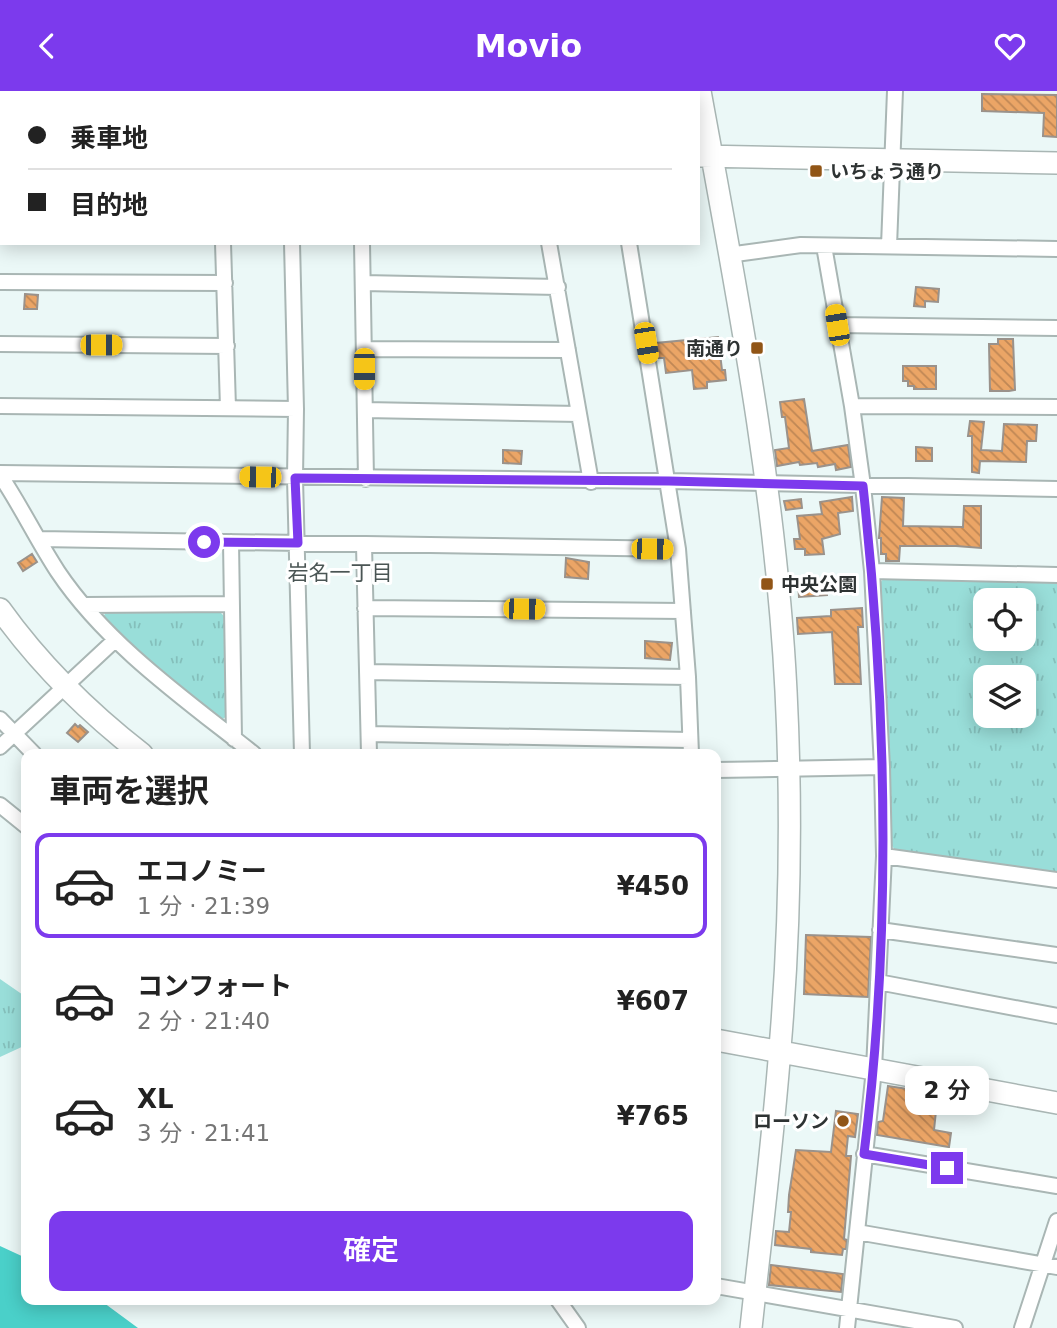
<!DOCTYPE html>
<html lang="ja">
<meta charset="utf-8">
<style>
:root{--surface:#fff;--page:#f6f6f6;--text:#222;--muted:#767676;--line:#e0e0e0;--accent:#7c3aed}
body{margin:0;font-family:"DejaVu Sans","Noto Sans JP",sans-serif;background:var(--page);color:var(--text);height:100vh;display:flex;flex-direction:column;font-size:26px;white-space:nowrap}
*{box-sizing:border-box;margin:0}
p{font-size:23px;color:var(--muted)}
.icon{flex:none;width:38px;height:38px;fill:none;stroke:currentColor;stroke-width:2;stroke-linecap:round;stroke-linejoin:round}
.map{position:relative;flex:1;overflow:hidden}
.panel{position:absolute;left:21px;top:658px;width:700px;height:556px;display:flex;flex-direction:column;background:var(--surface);border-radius:14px;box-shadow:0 4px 18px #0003}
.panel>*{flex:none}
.guide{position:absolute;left:0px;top:0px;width:700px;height:154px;box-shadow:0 4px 18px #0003;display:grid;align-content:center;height:154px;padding:0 28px;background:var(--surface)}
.controls{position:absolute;left:973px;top:497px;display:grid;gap:14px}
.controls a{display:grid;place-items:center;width:63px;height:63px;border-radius:14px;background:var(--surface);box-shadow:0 4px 18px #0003;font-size:35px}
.end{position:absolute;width:32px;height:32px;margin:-16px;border:9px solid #7c3aed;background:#fff;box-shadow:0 0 0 4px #fff}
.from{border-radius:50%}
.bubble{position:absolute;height:49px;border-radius:14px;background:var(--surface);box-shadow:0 4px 18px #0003;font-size:23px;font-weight:600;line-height:49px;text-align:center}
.car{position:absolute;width:21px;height:42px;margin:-21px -10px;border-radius:9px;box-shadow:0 0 5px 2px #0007;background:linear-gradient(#f5c518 24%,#345 0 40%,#f5c518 0 76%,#345 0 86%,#f5c518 0)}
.guide b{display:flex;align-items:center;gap:24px;height:66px;font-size:26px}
.guide b+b{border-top:2px solid var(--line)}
.guide i{width:18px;height:18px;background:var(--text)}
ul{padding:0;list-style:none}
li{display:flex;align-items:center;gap:21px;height:105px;margin:0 14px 10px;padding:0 14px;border:4px solid transparent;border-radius:14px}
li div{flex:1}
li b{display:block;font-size:26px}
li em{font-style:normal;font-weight:600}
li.current{border-color:var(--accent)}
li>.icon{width:63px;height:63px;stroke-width:1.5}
h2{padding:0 28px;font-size:32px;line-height:84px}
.cta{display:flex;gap:14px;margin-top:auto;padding:14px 28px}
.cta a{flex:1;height:80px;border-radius:14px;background:var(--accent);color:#fff;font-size:28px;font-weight:600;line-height:80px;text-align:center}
header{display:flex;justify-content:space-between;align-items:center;height:91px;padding:0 28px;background:var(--accent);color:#fff;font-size:32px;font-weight:600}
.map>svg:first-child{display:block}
.park{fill:url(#park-tufts);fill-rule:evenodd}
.water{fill:#4ad0c9}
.building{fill:url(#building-back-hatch);stroke:#9a928b;stroke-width:2}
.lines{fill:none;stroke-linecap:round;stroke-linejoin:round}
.street-casing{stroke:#a9b6b4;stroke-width:18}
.secondary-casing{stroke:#a9b6b4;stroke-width:24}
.street{stroke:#fff;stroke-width:14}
.secondary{stroke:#fff;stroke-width:21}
.route{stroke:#7c3aed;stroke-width:9}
.poi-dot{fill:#915516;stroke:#fff;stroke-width:2.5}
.labels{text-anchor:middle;stroke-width:6;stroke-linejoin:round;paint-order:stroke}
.poi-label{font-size:19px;font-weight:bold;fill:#2e3333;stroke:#fff;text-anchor:start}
.neighbourhood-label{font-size:21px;fill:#4a5554;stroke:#fff}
</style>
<header><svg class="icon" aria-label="back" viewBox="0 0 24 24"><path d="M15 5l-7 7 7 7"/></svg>Movio<svg class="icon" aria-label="heart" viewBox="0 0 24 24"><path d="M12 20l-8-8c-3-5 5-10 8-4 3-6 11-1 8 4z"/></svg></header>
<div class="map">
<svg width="1057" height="1237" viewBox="0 0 1057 1237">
<defs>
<pattern id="park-tufts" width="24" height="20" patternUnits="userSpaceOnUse" patternTransform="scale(1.75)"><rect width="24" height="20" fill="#99ded9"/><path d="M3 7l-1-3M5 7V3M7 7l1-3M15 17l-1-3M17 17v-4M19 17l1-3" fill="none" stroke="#84bfbb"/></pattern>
<pattern id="building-back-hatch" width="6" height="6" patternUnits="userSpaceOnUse" patternTransform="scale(1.75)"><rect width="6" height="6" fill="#eba566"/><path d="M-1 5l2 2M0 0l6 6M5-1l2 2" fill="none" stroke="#bf8755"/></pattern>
</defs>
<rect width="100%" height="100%" fill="#ebf8f7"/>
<path class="park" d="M885 486 1057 489V784L897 762 890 752 879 493ZM985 509H1024V548H985ZM985 586H1024V625H985Z
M107 518 220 521 226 527 227 625 220 630 167 588 103 527Z
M0 888 26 906V954L0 966Z"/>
<path class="water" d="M0 1155 26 1167V1209H100L138 1237H0Z"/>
<path class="building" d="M982 3 1057 4V46L1043 45 1044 22 982 20Z
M916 196 939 198 938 211 925 210V216L914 215Z
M25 203 38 204 37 218H24Z
M718 246 722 279H725L726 289 707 291V297L694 298 692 279 666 282 664 267H657L656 252Z
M998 248H1013L1015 299 1009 300H990L989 253H998Z
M903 275H936V298H914V295H908V290H903Z
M804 308 812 360 848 354 851 376 836 379 835 373 818 376 817 372 800 374 799 371 777 375 775 359 789 357 785 326H782L780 311Z
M970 330 984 331 981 359 1002 360 1004 333 1037 334 1036 350H1027L1026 371 980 370 979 382 972 381V345H968Z
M916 356 932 357V370H916Z
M503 359 522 360 521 373 503 372Z
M852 406 853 420 838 422 840 443 822 448 824 463 805 464V458H795L794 448H800L797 425 822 423 820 411Z
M882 406 904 407 903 435 963 436 964 415H981V457L956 455H900L899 470H886V463H881V447H879Z
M801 408 802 417 786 419 784 410Z
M32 463 37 471 23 480 18 472Z
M566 467 589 471 588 488 565 486Z
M826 489 827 504 799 506 798 491Z
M862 517 863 536H858L861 593H835L832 541 798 543 797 527 831 525V519Z
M645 550 672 552 670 569 645 567Z
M75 633 78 636 80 634 88 641 78 651 67 642Z
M806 844 871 846 868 906 804 903Z
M888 995 908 998 907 1002 931 1005 930 1013 934 1014 933 1020H936L934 1039 951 1042 949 1056 877 1044 878 1031 883 1030Z
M836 1020 858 1023 855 1046 848 1045 846 1065H851L844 1148 847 1149 846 1158H843L842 1164 811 1161V1158L775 1154 776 1140 789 1141 791 1121H788L789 1104 796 1059 831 1061Z
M771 1174 843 1183 841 1201 769 1194Z"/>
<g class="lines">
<g class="street-casing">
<path id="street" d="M290 0V2
M602 0V2
M0 129H2
M223 152 228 317
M292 152 296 318 295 387 302 663
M362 152 366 388
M549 152 591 391
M629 152 678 458 688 586 691 663
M824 155 852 315 863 395 872 480 882 676 884 765 874 978 847 1237
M889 155 895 0
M728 164 801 154 1057 158
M0 191 225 192
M363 192 558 196
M837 234 1057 237
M0 253 227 255
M364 258 568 259
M0 315 296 318
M852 315 1057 316
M365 319 579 323
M0 382 669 390 1057 398
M0 384C21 415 37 449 58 481 107 554 186 609 254 663
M39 448 678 458
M231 451 234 648
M364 454 369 663
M872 480 1057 484
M85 514 232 513
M365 517 683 520
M367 581 688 586
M0 628 34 663
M369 643 690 649
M0 656 115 549
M716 679 882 676
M0 714 26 735
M884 765 1057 789
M880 839 1057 864
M878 891 1057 925
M864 1063 1057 1095
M857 1141 1057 1176
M716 1195 955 1237
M558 1209 578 1237
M1022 1237 1057 1130"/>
</g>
<g class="secondary-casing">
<path id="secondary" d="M700 0C736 198 776 399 786 600 792 719 790 839 780 957 773 1050 761 1144 751 1237
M0 54H2
M700 65 1057 72
M0 518C40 574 88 621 142 663
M716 949 1057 1012"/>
</g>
<use href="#street" class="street"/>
<use href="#secondary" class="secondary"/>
</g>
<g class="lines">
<path class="route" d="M204 451 298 452 295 387 669 390 863 395C887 617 892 842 864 1063L947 1077"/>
</g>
<g class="poi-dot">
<rect x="809" y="73" width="14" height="14" rx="3.5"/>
<rect x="750" y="250" width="14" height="14" rx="3.5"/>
<rect x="760" y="486" width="14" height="14" rx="3.5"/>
<circle cx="843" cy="1030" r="7"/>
</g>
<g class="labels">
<g class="poi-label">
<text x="830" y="87">いちょう通り</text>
<text x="743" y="264" text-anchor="end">南通り</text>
<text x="781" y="500">中央公園</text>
<text x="829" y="1037" text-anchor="end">ローソン</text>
</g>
<g class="neighbourhood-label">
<text x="340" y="489">岩名一丁目</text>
</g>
</g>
</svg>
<div class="controls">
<a><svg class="icon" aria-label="locate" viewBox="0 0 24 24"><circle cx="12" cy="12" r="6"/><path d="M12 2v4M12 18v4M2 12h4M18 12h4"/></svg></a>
<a><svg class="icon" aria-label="layers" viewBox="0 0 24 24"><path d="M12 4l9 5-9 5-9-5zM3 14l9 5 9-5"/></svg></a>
</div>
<i class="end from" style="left:204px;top:451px"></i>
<i class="end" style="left:947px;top:1077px"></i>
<div class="bubble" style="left:905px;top:975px;width:84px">2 分</div>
<i class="car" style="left:837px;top:234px;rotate:351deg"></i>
<i class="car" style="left:646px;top:252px;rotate:171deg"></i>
<i class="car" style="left:101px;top:254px;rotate:90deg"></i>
<i class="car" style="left:364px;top:278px;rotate:180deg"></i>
<i class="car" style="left:260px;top:386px;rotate:271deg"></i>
<i class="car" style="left:652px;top:458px;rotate:91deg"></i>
<i class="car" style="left:524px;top:518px;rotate:91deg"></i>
<div class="guide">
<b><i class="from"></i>乗車地</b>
<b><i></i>目的地</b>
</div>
<section class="panel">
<h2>車両を選択</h2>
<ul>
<li class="current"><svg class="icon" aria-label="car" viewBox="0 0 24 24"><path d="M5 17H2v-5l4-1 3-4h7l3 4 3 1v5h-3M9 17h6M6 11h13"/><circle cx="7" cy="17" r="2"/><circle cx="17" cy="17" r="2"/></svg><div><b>エコノミー</b><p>1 分 · 21:39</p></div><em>¥450</em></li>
<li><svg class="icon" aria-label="car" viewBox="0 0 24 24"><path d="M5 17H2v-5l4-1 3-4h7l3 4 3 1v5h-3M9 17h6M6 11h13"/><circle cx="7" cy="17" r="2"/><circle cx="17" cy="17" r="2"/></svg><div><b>コンフォート</b><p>2 分 · 21:40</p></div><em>¥607</em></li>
<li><svg class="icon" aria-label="car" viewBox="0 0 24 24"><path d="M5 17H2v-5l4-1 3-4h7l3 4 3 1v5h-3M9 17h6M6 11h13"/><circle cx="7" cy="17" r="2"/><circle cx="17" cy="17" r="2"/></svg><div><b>XL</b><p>3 分 · 21:41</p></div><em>¥765</em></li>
</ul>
<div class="cta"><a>確定</a></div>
</section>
</div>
